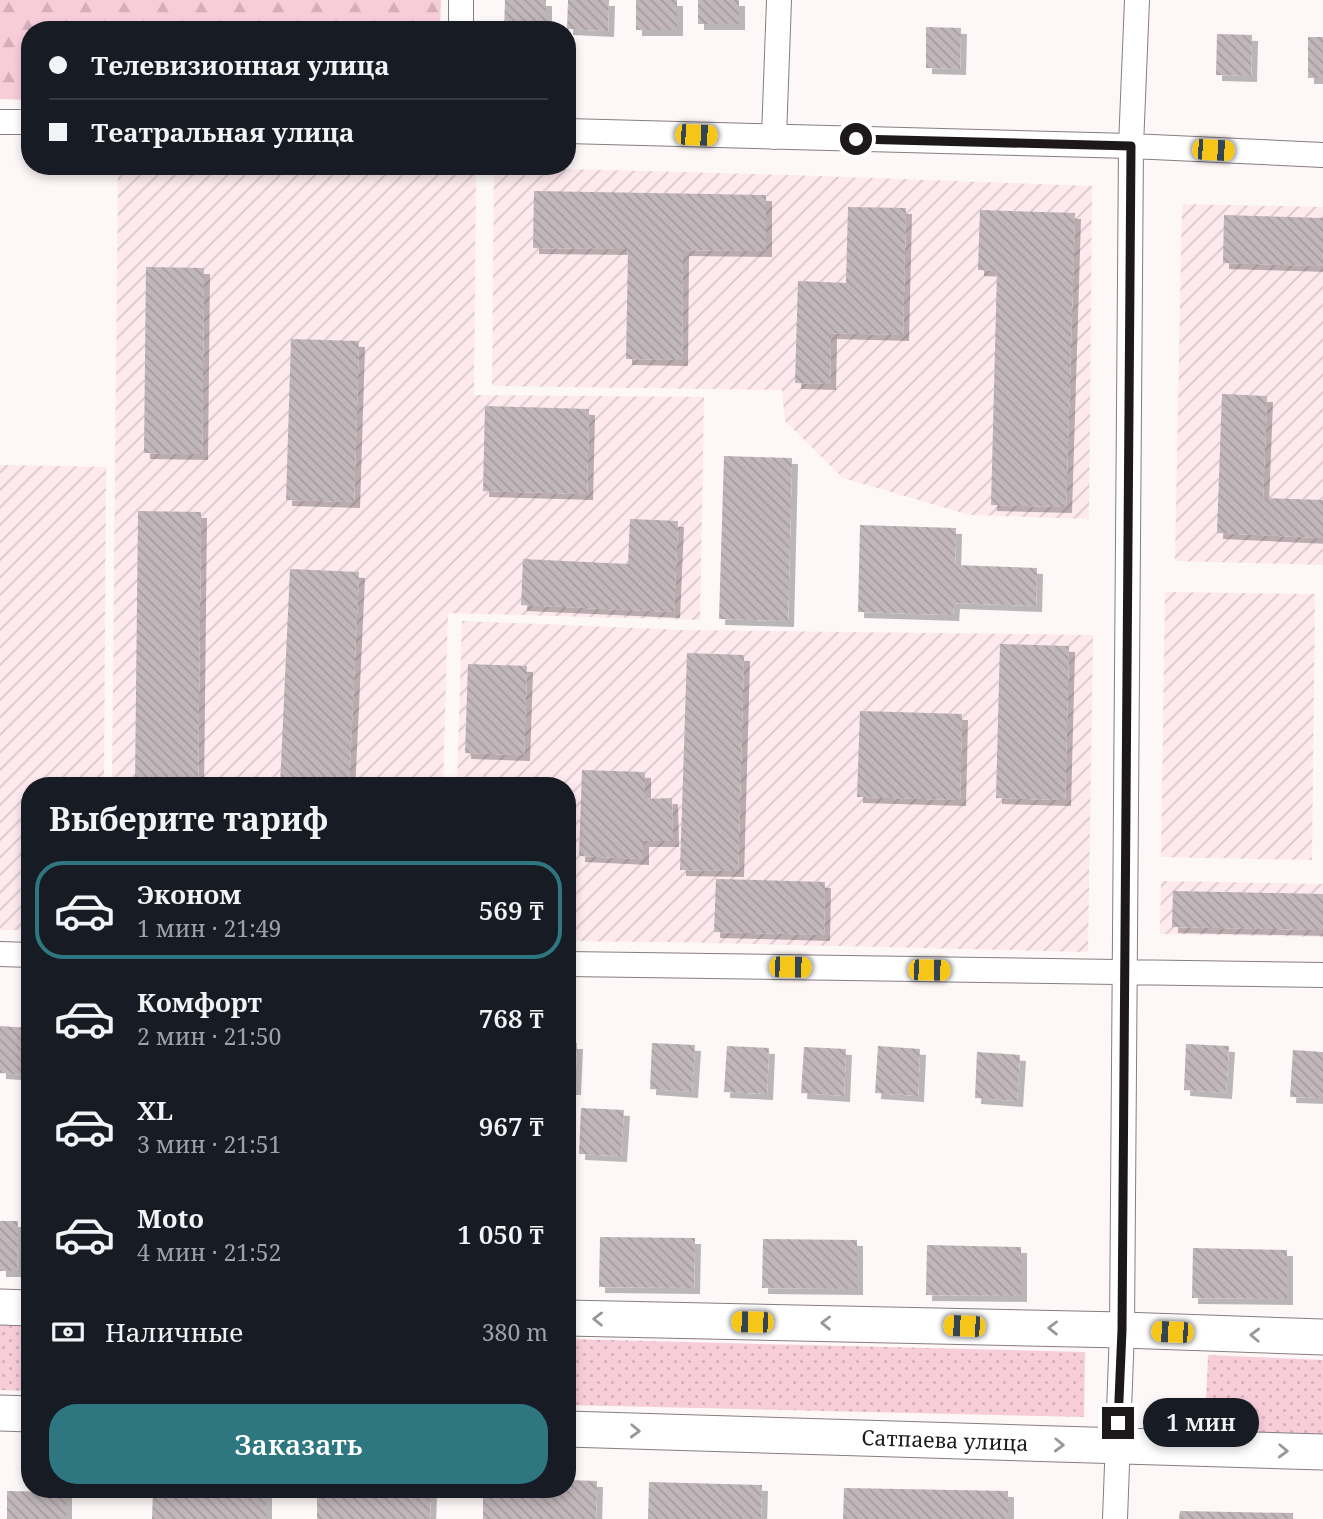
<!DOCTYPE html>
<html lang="ru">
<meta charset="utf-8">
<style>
:root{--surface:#171b24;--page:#242831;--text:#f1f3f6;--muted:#9ea1a6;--line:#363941;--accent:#2e7780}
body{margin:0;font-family:"Noto Serif",serif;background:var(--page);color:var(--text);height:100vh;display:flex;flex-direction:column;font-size:26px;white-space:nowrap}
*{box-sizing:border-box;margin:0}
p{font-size:23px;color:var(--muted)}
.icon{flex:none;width:38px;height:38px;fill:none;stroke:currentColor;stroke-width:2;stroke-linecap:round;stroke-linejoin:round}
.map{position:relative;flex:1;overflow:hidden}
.drawer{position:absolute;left:21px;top:777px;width:555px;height:721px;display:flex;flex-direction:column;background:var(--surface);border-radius:28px;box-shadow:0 4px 10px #0003}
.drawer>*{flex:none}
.banner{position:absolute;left:21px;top:21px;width:555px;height:154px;border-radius:28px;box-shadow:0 4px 10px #0003;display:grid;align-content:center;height:154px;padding:0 28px;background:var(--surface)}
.end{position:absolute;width:32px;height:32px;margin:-16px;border:9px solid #1d191a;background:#fff;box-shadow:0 0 0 4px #fff}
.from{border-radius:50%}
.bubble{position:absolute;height:49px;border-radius:24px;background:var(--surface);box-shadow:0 4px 10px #0003;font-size:23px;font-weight:600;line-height:49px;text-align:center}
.car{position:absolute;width:21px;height:42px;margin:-21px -10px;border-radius:9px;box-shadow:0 0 5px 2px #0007;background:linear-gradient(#f5c518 24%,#345 0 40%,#f5c518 0 76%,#345 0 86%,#f5c518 0)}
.banner b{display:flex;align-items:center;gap:24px;height:66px;font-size:26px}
.banner b+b{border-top:2px solid var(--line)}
.banner i{width:18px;height:18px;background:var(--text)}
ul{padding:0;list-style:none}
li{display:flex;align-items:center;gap:21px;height:98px;margin:0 14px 10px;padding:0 14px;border:4px solid transparent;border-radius:28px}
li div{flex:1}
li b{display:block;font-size:26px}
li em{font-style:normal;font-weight:600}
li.on{border-color:var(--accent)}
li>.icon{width:63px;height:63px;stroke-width:1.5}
h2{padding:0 28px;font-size:32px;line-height:84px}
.pay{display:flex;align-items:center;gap:18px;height:77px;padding:0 28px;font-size:26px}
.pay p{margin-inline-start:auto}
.action{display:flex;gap:14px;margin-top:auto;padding:14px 28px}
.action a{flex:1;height:80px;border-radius:28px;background:var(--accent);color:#fff;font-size:28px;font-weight:600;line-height:80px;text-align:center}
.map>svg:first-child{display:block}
.industrial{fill:url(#industrial-furrows)}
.grass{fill:url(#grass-dots)}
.forest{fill:url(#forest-firs)}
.building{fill:url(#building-back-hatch);filter:url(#shadow)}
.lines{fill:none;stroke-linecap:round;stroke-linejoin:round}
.minor-casing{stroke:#877d80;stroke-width:26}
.secondary-casing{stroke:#877d80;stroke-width:37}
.minor{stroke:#fff;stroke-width:24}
.secondary{stroke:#fff;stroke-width:35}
.oneway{stroke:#999898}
.route{stroke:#1d191a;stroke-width:9}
.labels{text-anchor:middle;stroke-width:5;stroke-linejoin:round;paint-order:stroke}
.street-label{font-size:21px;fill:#1d191a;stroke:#fff}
</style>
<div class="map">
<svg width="1323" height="1519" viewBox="0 0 1323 1519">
<defs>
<pattern id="industrial-furrows" width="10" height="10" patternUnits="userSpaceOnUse" patternTransform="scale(1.75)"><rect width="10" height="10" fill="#fde9ee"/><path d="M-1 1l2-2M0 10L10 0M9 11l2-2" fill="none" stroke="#d8c7cc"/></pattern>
<pattern id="grass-dots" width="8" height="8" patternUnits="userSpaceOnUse" patternTransform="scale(1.75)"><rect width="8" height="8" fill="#f7cdd9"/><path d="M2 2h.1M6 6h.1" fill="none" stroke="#d3afba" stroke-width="1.8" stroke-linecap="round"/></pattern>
<pattern id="forest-firs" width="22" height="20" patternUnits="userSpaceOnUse" patternTransform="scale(1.75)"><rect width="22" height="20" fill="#f7cdd9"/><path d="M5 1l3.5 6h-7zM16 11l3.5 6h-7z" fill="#d3afba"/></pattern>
<pattern id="building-back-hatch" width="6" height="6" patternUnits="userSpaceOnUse" patternTransform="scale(1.75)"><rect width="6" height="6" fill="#c1b6b9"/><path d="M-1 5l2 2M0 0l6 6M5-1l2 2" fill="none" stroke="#a59c9e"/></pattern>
<filter id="shadow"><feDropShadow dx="6" dy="6" stdDeviation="0" flood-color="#0004"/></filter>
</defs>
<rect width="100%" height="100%" fill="#fef7f8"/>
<path class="industrial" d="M118 166 476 170 474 395 704 397 700 620 448 613 443 786H112Z
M494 167 790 175 1092 186 1089 519 970 515 843 478 785 421 782 390 492 386Z
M1182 204 1323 207V565L1175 561Z
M0 465 106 467 104 786H30V930H0Z
M1165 592 1315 594 1312 860 1161 857Z
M462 621 683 630 1093 635 1088 952 671 942 567 941V786H457Z
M1161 881 1323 884V937L1160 934Z"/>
<path class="grass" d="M0 1325 30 1326V1391L0 1390Z
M567 1339 1085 1352 1084 1417 567 1405Z
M1208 1355 1323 1360V1435L1205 1430Z"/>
<path class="forest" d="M0 0H441L440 30H30V100L0 99Z"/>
<path class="building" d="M505 0H546V30H504Z
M568 0H609L608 31 567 29Z
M636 0H677V30H636Z
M698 0H739V24H698Z
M926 27 961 28 960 69 926 68Z
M1217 34 1252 35 1251 76 1216 75Z
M1308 37H1323V78H1308Z
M534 191 766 195V251L683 250 682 360 626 359 628 249 533 248Z
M848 207 906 208 903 335 831 333 830 384 795 383 798 281 846 283Z
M980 210 1075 213 1066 507 991 505 997 271 978 270Z
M1224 215 1323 218V266L1223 263Z
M146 267 204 268 202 454 144 453Z
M291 339 359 341 354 502 286 500Z
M1222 394 1267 396 1263 498 1323 500V538L1217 533Z
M485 406 589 409 587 494 483 491Z
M724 456 792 458 788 621 719 619Z
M138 511 201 512 198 786H135Z
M630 519 678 521 674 612 521 605 523 559 628 564Z
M860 525 956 528 955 565 1037 568 1036 606 954 603 953 615 858 612Z
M290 569 359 572 349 786H280Z
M1000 644 1069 646 1065 800 996 798Z
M687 653 744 655 738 871 680 870Z
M468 664 527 666 524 755 465 753Z
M860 711 962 714 960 800 857 797Z
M582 770 645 772V799L672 798 673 841H643V859L579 856Z
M716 879 825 882 824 935 714 932Z
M1173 891 1323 894V930L1172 927Z
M0 1026 30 1028V1075L0 1073Z
M567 1043H577L575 1089H567Z
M652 1043 695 1045 692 1092 650 1089Z
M1186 1044 1229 1046 1226 1093 1184 1090Z
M727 1046 769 1048 767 1094 724 1092Z
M878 1046 920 1049 918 1096 875 1093Z
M804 1047 846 1049 844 1096 801 1093Z
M1293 1050 1323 1052V1098L1290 1097Z
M977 1052 1020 1055 1017 1101 975 1098Z
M581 1108 624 1110 621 1156 579 1154Z
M0 1221H18L17 1271H0Z
M600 1237 695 1238 694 1288 599 1287Z
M763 1239 857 1240V1289L762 1288Z
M927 1245 1021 1247V1296L926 1295Z
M1193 1248 1287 1250V1299L1192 1298Z
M567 1480 597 1481 596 1519H483V1489H567Z
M649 1482 762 1485 761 1519H648Z
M844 1488 1008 1491V1519H843Z
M153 1489H266V1519H152Z
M317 1489H431L430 1519H317Z
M7 1491 66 1492V1519H7Z
M1180 1511 1293 1513V1519H1179Z"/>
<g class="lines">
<g class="minor-casing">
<path id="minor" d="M461 30V0
M0 122H30
M567 131 1131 146 1323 155
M774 137 779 0
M0 954 30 955
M567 964 1323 975
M1115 1519 1122 1330 1131 146 1137 0"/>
</g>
<g class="secondary-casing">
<path id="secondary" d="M0 1307 30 1308
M567 1318 1122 1330 1323 1337
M0 1413 30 1414
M567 1429 1323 1452"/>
</g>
<use href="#minor" class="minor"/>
<use href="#secondary" class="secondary"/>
</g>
<defs><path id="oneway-chevron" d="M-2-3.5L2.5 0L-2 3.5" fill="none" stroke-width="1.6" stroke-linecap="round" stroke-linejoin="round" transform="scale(1.75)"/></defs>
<g class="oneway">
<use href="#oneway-chevron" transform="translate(598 1319) rotate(-179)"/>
<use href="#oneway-chevron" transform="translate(826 1323) rotate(-179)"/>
<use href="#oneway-chevron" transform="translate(1053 1328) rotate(-179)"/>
<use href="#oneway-chevron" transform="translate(1255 1335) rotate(-178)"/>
<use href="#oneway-chevron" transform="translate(635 1431) rotate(2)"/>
<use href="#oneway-chevron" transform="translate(1059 1445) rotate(2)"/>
<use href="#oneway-chevron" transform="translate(1283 1451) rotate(2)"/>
</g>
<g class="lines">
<path class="route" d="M856 139 1131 146 1122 1330 1118 1423"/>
</g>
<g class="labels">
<g class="street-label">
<text transform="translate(945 1441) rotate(2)" y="7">Сатпаева улица</text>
</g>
</g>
</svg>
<i class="end from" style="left:856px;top:139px"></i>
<i class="end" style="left:1118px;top:1423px"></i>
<div class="bubble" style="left:1143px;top:1398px;width:116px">1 мин</div>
<i class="car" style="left:696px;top:135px;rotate:92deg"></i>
<i class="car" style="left:1213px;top:150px;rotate:93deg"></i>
<i class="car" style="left:790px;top:967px;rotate:91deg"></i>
<i class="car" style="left:929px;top:970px;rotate:91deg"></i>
<i class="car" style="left:752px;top:1322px;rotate:271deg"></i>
<i class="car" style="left:964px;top:1326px;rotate:272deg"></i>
<i class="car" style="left:1172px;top:1332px;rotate:272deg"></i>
<div class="banner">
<b><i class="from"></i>Телевизионная улица</b>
<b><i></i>Театральная улица</b>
</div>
<section class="drawer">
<h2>Выберите тариф</h2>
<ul>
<li class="on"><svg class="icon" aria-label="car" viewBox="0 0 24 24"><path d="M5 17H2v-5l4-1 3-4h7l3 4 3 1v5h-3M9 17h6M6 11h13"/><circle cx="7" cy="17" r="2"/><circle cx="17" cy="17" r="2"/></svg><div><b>Эконом</b><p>1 мин · 21:49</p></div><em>569 ₸</em></li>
<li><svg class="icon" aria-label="car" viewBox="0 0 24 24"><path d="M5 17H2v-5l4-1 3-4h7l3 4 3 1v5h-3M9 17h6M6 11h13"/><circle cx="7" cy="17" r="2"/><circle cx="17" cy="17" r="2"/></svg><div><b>Комфорт</b><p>2 мин · 21:50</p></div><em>768 ₸</em></li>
<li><svg class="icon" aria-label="car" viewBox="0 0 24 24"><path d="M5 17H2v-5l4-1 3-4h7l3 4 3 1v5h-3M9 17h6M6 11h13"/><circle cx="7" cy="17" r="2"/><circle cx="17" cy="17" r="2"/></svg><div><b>XL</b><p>3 мин · 21:51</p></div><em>967 ₸</em></li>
<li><svg class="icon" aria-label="car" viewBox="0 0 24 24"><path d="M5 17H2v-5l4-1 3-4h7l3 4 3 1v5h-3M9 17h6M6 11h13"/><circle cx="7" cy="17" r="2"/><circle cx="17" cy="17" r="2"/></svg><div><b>Moto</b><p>4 мин · 21:52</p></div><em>1 050 ₸</em></li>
</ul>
<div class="pay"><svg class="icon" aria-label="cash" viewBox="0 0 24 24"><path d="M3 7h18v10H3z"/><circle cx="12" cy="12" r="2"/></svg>Наличные<p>380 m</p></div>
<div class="action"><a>Заказать</a></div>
</section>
</div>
